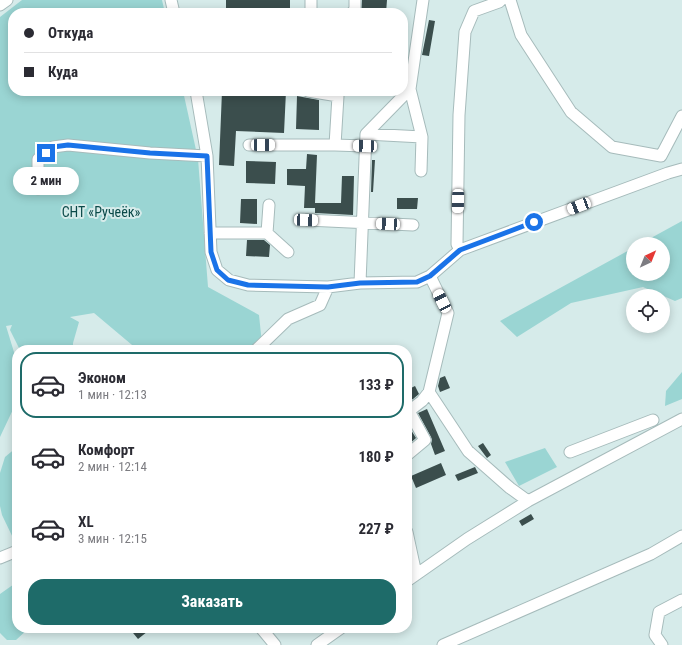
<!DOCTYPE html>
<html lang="ru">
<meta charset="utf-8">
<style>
:root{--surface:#fff;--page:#f7f7f7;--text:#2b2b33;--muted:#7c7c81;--line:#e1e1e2;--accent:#1e6b69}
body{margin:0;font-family:"Roboto Condensed",sans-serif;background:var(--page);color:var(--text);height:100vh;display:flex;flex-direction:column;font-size:15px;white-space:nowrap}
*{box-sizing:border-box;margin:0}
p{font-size:13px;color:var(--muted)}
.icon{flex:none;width:22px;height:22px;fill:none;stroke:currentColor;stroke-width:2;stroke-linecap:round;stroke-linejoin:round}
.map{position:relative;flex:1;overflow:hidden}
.panel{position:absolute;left:12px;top:345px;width:400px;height:288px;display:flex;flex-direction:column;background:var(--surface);border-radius:16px;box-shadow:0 2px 10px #0003}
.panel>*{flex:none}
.hud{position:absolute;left:8px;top:8px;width:400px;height:88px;border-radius:16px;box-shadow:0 2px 10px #0003;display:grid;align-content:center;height:88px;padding:0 16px;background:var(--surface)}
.needle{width:26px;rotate:43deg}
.buttons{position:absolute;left:626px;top:237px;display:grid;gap:8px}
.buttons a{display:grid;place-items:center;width:44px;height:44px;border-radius:50%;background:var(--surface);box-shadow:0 2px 10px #0003;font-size:20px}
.end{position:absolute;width:18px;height:18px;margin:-9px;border:5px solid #1a73e8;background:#fff;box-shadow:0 0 0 2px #fff}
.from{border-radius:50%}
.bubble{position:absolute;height:28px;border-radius:14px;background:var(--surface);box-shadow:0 2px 10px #0003;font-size:13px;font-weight:700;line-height:28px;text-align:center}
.car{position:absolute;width:12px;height:24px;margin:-12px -6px;border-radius:5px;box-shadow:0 0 3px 1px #0007;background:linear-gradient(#fff 24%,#345 0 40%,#fff 0 76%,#345 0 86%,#fff 0)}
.hud b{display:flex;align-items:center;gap:14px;height:38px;font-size:15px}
.hud b+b{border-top:1px solid var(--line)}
.hud i{width:10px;height:10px;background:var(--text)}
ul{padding:7px 0 0;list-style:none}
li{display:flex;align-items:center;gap:12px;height:66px;margin:0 8px 6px;padding:0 8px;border:2px solid transparent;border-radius:16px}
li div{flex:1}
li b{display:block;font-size:15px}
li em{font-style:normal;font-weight:700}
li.on{border-color:var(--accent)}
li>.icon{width:36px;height:36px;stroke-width:1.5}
.action{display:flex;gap:8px;margin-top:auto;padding:8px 16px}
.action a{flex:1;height:46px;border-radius:16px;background:var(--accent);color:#fff;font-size:16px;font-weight:700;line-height:46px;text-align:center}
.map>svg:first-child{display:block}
.green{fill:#9ad5d3}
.building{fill:#3b4e4d}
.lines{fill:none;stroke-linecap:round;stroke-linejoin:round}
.minor-casing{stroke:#a6bbbb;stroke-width:13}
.minor{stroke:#fff;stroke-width:11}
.route{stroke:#1a73e8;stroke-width:5}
.labels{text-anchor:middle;stroke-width:4;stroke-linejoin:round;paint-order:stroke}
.park-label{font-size:14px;fill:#0b4a49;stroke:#d6ebea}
</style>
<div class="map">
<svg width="682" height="645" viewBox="0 0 682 645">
<rect width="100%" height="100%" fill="#d6ebea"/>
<path class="green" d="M22 0H162L165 13H13V91H183L198 159 208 287 259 315 262 344 253 350H138L94 313 70 317 79 322 73 343V350H20L10 330 12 325 6 326 17 362V401L0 437V17Z
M682 221V298L675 301 643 287 571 303 517 337 500 321 633 248V274H663V244H640Z
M682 372V399L665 406 666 391Z
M17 447V538L14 540 2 515 0 506V473L5 457Z
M545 448 557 467 519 486 505 462Z
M17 582V628H29L16 640H7L0 633V594Z"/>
<path class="building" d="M226 0H290V13H226Z
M362 0H387L386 13H361Z
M429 20 435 21 429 56 422 55Z
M222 91H286L284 133 236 131 234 166 219 165Z
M297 96 319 100V130L296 129Z
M307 154 317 155 315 203H341L342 176H354L353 215 315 213V208H304L305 186 287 185V169H306Z
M372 160H375L373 192H371Z
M246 161 276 162 275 184 246 183Z
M397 198H418L417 209H397Z
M241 199H257V224L240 223Z
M247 240H264L270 245 269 257 246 256Z
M445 376 450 388 440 392 438 386 440 378Z
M415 386 419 394 413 399 407 402V390Z
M427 409 445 451 435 455 431 444 432 440 431 437 418 413Z
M411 430 416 438 407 446V432Z
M483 443 491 455 487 458 478 446Z
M441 463 446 475 416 488 411 476Z
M475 467 478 473 458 481 455 475Z
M531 514 534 519 522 526 519 521Z
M129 628H152L138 639Z"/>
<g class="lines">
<g class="minor-casing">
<path id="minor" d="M171 0 174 13
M510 0 521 35 571 112 612 147 661 156 682 116
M0 5 7 0
M311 13V0
M352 13 355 9V0
M410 89 422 137 421 171
M196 91 207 156 211 252 217 270 229 280 248 285 328 287 360 283 417 282 430 276 460 250 668 173 682 169
M308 91 338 96 335 145 365 146
M366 134 422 137
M249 145H335
M38 189V159L53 147 68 145 150 153 207 156
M307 220 413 225
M210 233H267L288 252
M267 233 269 205
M460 250 457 244 459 115 465 32 474 11 499 2 501 0
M360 283 366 134 410 89 423 0
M256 350 288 319 320 305 328 287
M429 392 468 451 510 488 528 501
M570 452 653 420
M407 455 425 440 409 411 422 401 429 392 448 313 430 276
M407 532 416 574
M0 558 17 551
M407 581 467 539 528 501 682 419
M261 628 275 645
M317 645 341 628
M443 645 651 554 682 536
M662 645 655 635 659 612 682 600"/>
</g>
<use href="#minor" class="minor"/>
</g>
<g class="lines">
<path class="route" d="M46 153 53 147 68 145 150 153 207 156 211 252 217 270 228 280 248 285 328 287 360 283 417 282 430 276 460 250 534 222"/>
</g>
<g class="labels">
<g class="park-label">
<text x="101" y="217">СНТ «Ручеёк»</text>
</g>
</g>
</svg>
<div class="buttons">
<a><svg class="needle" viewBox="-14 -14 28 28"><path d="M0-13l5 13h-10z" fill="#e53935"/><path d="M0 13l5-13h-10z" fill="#7c7c81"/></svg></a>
<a><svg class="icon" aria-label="locate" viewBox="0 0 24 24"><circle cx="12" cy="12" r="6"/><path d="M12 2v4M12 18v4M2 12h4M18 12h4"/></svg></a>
</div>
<i class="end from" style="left:534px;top:222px"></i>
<i class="end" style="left:46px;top:153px"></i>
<div class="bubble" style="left:13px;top:167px;width:66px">2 мин</div>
<i class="car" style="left:263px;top:145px;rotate:90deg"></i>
<i class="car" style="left:365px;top:146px;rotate:272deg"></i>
<i class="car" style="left:458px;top:201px;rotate:181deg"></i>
<i class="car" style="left:579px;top:206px;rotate:249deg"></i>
<i class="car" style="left:306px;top:220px;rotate:92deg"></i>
<i class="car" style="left:388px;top:224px;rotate:273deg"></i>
<i class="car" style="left:442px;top:301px;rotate:333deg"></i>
<div class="hud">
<b><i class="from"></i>Откуда</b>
<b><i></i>Куда</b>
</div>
<section class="panel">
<ul>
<li class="on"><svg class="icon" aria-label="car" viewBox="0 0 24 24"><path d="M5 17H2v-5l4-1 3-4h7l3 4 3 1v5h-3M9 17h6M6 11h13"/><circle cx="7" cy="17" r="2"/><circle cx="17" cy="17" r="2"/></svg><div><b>Эконом</b><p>1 мин · 12:13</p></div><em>133 ₽</em></li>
<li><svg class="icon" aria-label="car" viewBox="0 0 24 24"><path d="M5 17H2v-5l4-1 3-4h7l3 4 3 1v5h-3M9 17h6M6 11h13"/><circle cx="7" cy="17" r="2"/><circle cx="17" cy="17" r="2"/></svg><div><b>Комфорт</b><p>2 мин · 12:14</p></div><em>180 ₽</em></li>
<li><svg class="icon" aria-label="car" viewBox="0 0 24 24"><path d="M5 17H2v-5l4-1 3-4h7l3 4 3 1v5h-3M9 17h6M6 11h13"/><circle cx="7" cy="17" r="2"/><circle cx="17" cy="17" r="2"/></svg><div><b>XL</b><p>3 мин · 12:15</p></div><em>227 ₽</em></li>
</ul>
<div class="action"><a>Заказать</a></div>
</section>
</div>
